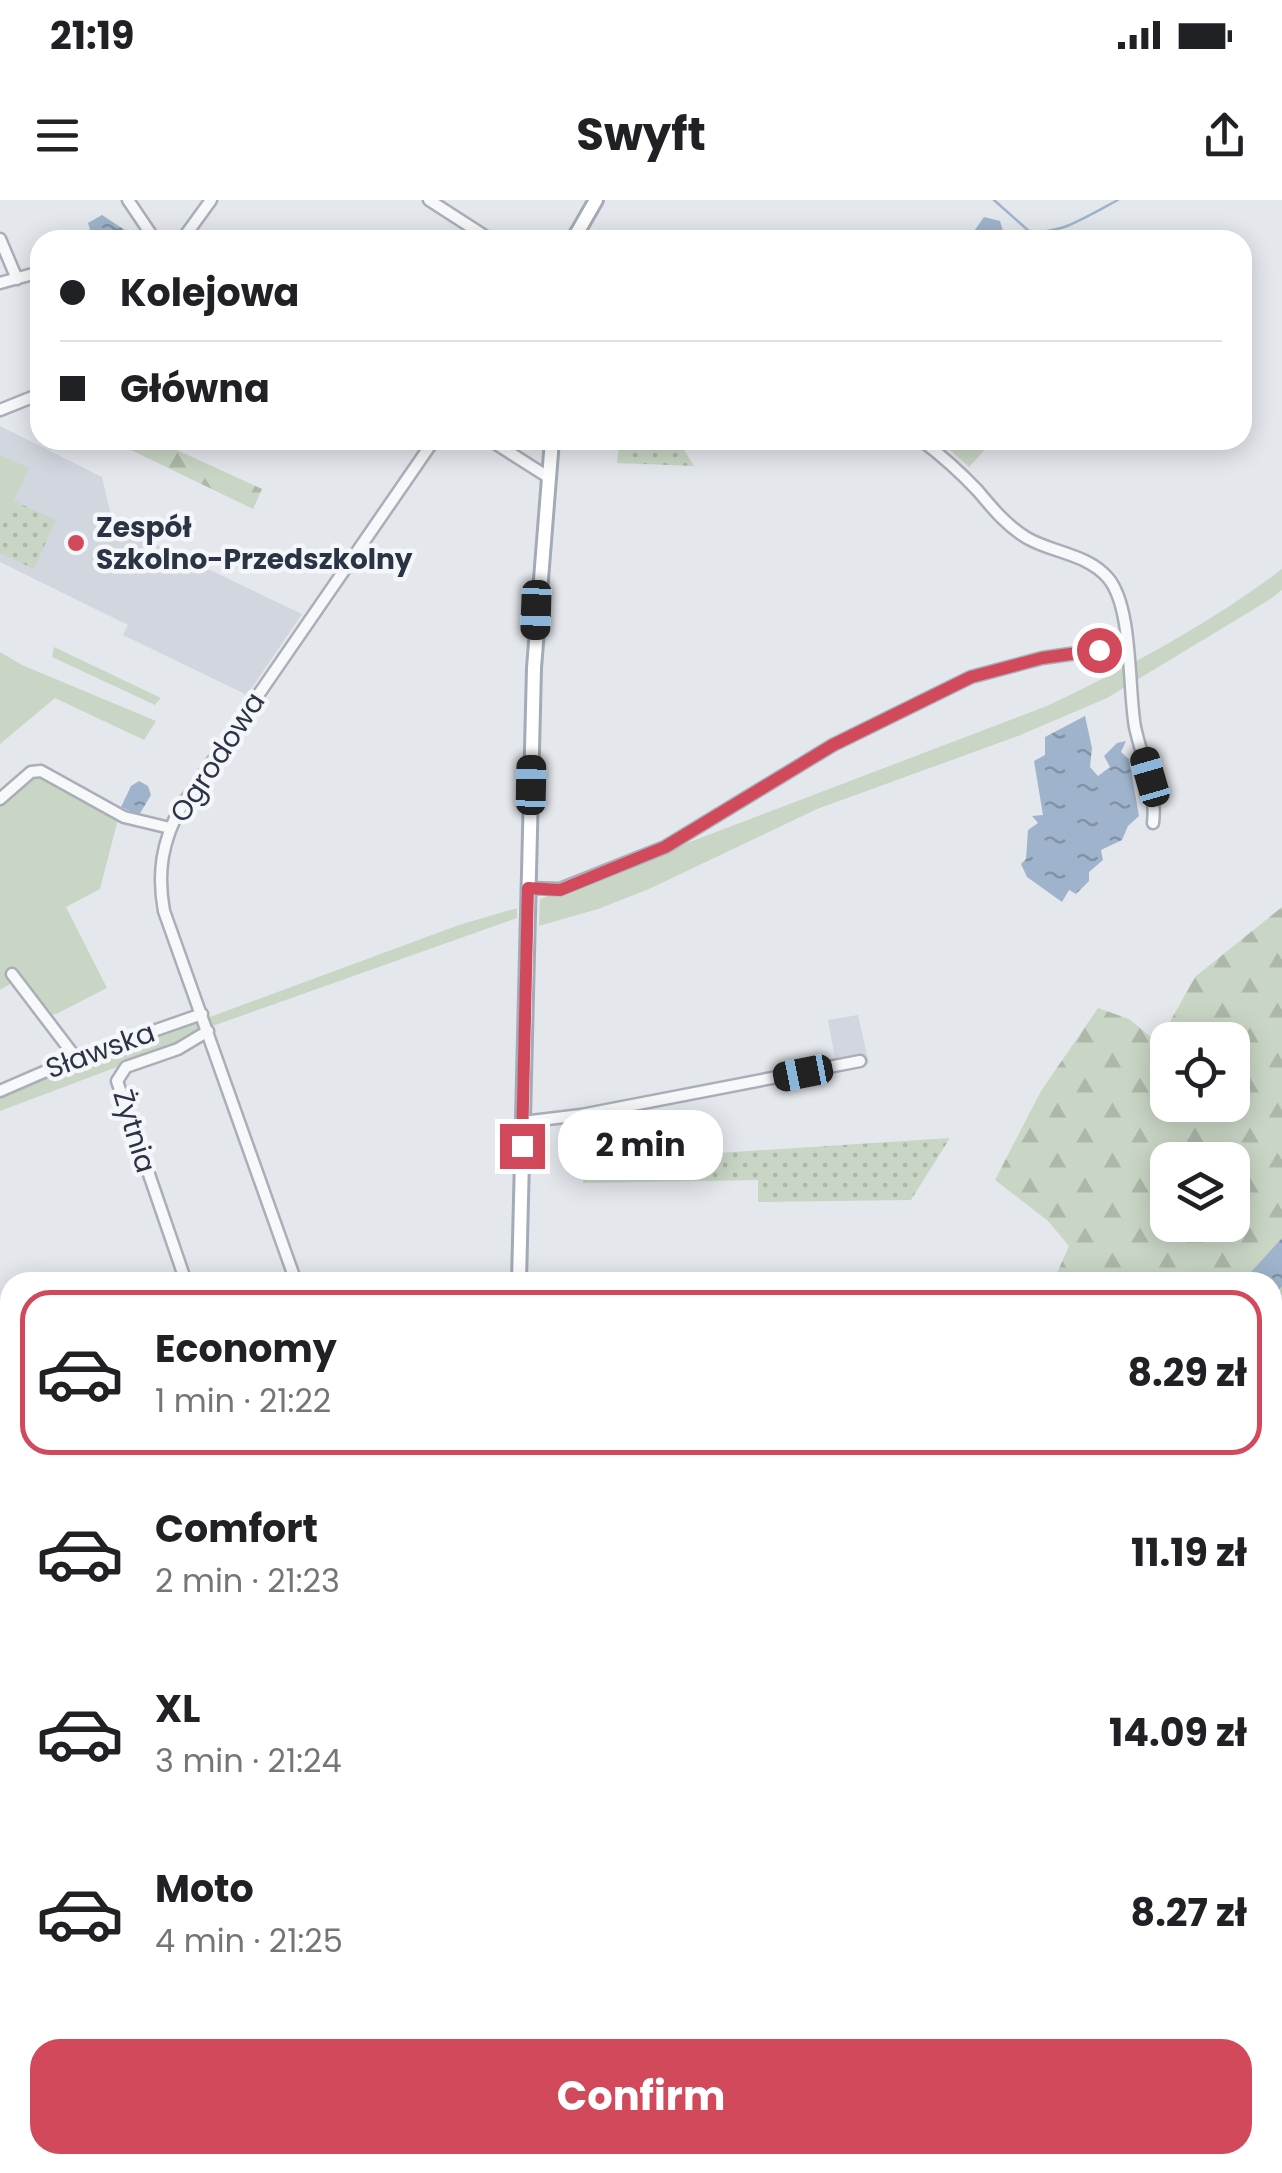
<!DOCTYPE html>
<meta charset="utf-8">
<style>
:root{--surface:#fff;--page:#f2f2f2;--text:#202124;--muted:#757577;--line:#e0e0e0;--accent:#d1495b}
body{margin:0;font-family:Poppins,sans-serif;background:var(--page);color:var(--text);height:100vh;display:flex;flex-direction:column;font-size:38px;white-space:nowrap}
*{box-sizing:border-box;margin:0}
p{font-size:32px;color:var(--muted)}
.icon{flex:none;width:55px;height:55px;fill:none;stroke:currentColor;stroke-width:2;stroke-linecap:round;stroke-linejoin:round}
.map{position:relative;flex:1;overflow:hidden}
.drawer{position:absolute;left:0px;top:1072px;width:1282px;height:902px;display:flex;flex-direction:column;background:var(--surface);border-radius:30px 30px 0 0;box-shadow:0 5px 25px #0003}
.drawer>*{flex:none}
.banner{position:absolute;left:30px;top:30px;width:1222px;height:220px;border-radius:30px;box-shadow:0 5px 25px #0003;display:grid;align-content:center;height:220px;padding:0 30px;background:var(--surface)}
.buttons{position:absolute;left:1150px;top:822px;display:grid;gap:20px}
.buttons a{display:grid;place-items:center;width:100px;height:100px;border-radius:20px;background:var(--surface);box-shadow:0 5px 25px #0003;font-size:50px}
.end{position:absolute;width:45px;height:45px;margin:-22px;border:12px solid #d1495b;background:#fff;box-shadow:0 0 0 5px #fff}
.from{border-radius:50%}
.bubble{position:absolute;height:70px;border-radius:30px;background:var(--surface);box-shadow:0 5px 25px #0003;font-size:32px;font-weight:700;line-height:70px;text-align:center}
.car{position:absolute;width:30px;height:60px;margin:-30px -15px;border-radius:12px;box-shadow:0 0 8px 2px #0007;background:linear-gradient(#222 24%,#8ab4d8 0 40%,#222 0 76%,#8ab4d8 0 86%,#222 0)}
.banner b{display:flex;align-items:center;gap:35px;height:95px;font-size:38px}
.banner b+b{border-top:2px solid var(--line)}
.banner i{width:25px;height:25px;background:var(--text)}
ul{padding:18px 0 0;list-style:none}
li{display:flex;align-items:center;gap:30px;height:165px;margin:0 20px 15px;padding:0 10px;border:5px solid transparent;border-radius:30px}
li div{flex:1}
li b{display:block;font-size:38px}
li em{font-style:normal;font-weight:700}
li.current{border-color:var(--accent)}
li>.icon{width:90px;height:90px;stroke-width:1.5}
.action{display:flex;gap:20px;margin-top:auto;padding:20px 30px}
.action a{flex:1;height:115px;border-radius:30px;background:var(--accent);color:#fff;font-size:40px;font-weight:700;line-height:115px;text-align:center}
.status{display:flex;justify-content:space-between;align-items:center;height:70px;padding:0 50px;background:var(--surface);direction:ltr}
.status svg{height:28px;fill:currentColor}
header{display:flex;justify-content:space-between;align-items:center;height:130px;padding:0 30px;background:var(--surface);font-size:45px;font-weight:700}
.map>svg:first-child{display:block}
.built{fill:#d2d6de}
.grass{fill:#c9d6c5}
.forest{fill:url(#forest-firs);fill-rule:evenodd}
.park{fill:url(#park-dots)}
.water{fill:url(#water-ripples)}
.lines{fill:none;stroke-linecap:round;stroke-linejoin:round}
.stream{stroke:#9fb4cc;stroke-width:2.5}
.minor-casing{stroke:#a9aeb7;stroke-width:15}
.major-casing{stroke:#a3abb8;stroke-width:18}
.minor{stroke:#f7f8fa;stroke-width:10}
.major{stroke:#fff;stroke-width:12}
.route{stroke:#d1495b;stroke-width:12}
.poi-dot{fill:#d1495b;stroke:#f4f6f9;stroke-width:4}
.labels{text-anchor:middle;stroke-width:9;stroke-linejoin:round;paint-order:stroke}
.poi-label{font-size:28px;font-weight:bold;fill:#2b3445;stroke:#f4f6f9;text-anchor:start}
.street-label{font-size:28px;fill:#2b3445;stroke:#f4f6f9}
</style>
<div class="status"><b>21:19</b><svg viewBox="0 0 49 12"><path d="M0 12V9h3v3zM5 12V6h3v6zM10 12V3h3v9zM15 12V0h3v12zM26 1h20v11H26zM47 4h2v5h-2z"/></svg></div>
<header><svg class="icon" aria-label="menu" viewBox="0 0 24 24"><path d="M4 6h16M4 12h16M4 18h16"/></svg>Swyft<svg class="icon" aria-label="share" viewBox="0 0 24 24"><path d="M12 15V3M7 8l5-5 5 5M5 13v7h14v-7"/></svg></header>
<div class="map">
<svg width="1282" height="1973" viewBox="0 0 1282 1973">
<defs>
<pattern id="forest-firs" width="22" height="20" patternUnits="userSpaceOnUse" patternTransform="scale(2.5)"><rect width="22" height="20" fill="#c9d6c5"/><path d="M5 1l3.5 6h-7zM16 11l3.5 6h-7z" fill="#adb8ab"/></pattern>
<pattern id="park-dots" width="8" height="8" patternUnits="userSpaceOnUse" patternTransform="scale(2.5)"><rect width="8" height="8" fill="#c9d6c5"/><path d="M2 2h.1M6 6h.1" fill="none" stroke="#adb8ab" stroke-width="1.8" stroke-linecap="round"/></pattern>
<pattern id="water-ripples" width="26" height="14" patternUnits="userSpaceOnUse" patternTransform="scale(2.5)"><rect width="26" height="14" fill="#9fb4cc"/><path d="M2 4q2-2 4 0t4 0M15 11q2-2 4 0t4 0" fill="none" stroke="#8293a7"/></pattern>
</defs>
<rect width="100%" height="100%" fill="#e4e7ec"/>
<path class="built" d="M0 226 102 277 113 324 302 414 247 495 123 435 128 425 0 362Z
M858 815 869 863 837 869 828 820Z
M643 1965H832L828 1973H637Z"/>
<path class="grass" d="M939 240H994L969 267Z
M0 255 29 268 0 331Z
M1282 369V390L1269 400 1107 498 1018 536 817 609 649 689 598 709 539 726 540 699 1047 506C1129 467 1209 424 1282 369Z
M54 447 161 498 155 505 52 457Z
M0 452 22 465 156 521 144 540 55 498 0 544Z
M36 576 49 579 118 619 100 689 66 707 107 788 56 814 37 816 12 783 0 790V602Z
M517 708V718L193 833 181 843 0 911V896L20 887 459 725Z"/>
<path class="forest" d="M136 240H155L262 289 253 309 131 250Z
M1282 707V1157L1273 1158 1272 1082H1053L1069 1046 1048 1021 995 980 1041 891 1098 808 1129 819 1158 843 1195 777ZM1168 840H1232V905H1168ZM1168 960H1232V1025H1168Z
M1273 1548 1282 1549V1973H1137L1144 1965H1272Z
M10 1650V1873L0 1869V1660Z
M359 1965H501L497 1973H351Z
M879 1965H950L965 1973H878Z"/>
<path class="park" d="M620 240H678L694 266 617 263Z
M14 301 56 320 34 369 0 353V331Z
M950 938 911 1000 758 1002V980L583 983 582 951 673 941V956Z"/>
<path class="water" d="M102 15 131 34V40H93L88 23Z
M984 17 1000 21 1003 31 1013 38 1021 34 1025 40H971L972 34Z
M1085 516 1092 548 1090 567 1098 576 1110 567 1104 556 1117 543 1126 541 1121 552 1129 559 1139 616 1128 626 1122 640 1101 650 1103 660 1089 672V681L1076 694 1069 690 1062 702 1027 677 1021 664 1026 659 1028 630 1038 623 1032 616 1043 615 1034 561 1045 555V537Z
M139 581 148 586 151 595 139 615 121 607 131 586Z
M1282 1038V1086L1273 1097 1272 1082H1242Z
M0 1948 10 1954V1965H52L74 1973H0Z"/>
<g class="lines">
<path class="stream" d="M994 0 1030 32
M1020 40C1034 31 1051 32 1067 26 1084 19 1101 9 1118 0
M1272 1473 1282 1468
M1272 1584 1282 1583
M4 1663 10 1656
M1178 1965 1180 1972 1191 1965"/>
<g class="minor-casing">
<path id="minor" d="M128 0 155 40
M429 0 491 40
M0 39 17 79
M182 40 211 0
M0 83 40 72
M0 210 40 194
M490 240 548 277
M921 240C941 255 961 273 978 291 993 309 1007 326 1027 338 1053 353 1088 354 1108 378 1133 407 1128 489 1135 527 1142 560 1157 588 1153 623
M0 599 31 572 41 571 124 617 170 628
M528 688 560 689 665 647 833 545 971 477 1042 458 1127 446
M12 774 76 858
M0 891 76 858 202 814
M523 922 581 915 860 861
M186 1082 117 881 126 867 178 849 208 831
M296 1082 164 711C157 673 162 641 181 607L434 240
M625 1973 630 1965"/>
</g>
<g class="major-casing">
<path id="major" d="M573 40 596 0
M519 1082 534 468 552 240
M0 1912 10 1915
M199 1965 212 1973
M225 1965 230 1973"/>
</g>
<use href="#minor" class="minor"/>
<use href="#major" class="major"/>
</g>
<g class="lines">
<path class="route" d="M522 946 528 688 560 690 665 647 833 545 971 477 1042 458 1099 450"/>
</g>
<circle class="poi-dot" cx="76" cy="343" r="10"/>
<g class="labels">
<g class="poi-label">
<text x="96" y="337">Zespół<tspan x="96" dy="32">Szkolno-Przedszkolny</tspan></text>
</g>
<g class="street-label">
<text transform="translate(217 557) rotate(-57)" y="10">Ogrodowa</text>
<text transform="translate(100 850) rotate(-20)" y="10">Sławska</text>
<text transform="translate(135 931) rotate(73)" y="10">Żytnia</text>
</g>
</g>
</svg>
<div class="buttons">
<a><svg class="icon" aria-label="locate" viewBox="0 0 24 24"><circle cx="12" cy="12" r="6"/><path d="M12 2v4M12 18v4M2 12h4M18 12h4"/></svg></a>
<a><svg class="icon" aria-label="layers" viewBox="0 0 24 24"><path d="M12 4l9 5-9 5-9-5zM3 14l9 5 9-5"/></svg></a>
</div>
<i class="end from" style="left:1099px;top:450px"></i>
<i class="end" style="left:522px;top:946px"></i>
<div class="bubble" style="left:558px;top:910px;width:165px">2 min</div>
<i class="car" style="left:536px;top:410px;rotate:182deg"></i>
<i class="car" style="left:1150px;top:577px;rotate:344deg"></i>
<i class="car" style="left:531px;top:585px;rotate:1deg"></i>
<i class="car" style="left:803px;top:873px;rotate:259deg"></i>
<div class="banner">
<b><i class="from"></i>Kolejowa</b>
<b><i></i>Główna</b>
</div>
<section class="drawer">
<ul>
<li class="current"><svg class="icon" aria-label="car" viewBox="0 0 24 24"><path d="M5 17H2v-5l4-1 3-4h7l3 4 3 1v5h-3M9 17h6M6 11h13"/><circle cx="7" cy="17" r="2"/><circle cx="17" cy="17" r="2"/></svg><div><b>Economy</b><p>1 min · 21:22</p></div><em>8.29 zł</em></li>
<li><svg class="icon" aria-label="car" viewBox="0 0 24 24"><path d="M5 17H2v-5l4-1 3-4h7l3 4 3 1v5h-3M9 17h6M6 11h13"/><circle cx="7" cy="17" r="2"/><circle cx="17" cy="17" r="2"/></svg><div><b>Comfort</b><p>2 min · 21:23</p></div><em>11.19 zł</em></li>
<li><svg class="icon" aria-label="car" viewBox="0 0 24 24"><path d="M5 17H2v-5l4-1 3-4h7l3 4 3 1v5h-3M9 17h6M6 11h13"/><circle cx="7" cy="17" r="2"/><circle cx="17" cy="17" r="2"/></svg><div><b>XL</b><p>3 min · 21:24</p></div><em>14.09 zł</em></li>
<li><svg class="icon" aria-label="car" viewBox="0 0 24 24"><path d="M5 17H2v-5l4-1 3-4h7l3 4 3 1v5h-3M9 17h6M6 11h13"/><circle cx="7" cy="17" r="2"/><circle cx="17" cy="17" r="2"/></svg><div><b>Moto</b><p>4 min · 21:25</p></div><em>8.27 zł</em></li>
</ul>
<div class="action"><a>Confirm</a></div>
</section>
</div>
